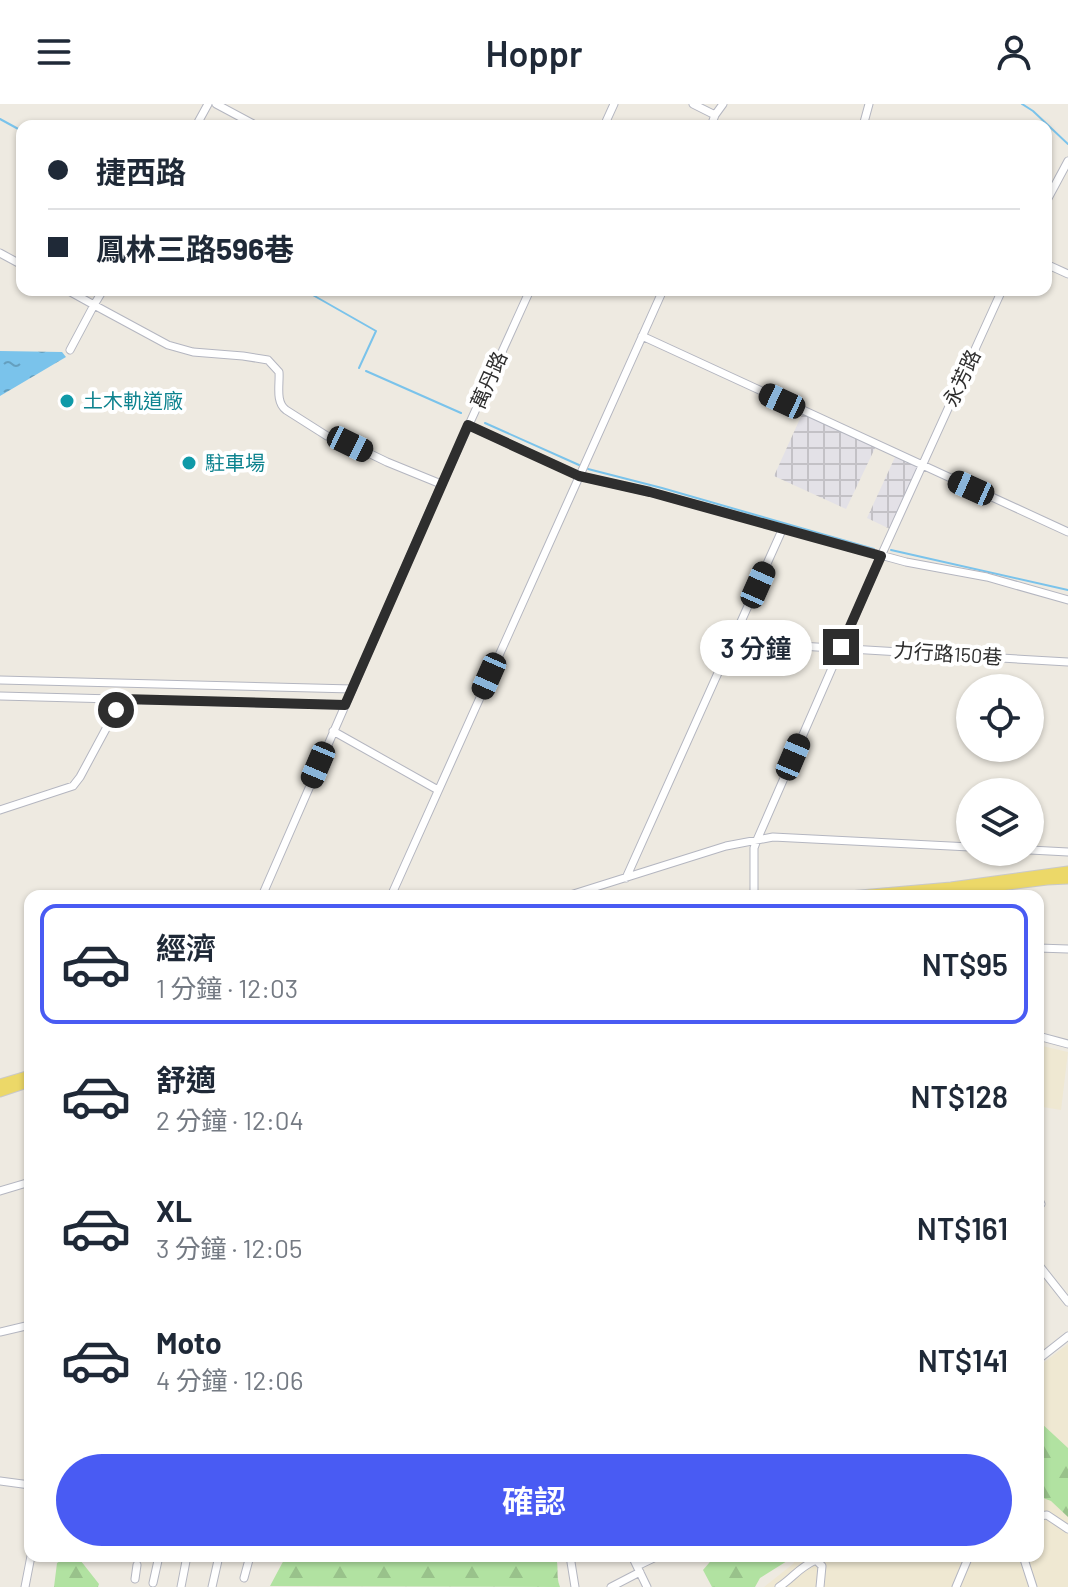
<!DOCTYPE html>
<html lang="zh-TW">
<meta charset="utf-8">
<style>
:root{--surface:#fff;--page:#f2f2f3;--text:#1f2937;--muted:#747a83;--line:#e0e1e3;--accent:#495bf3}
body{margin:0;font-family:Barlow,"Noto Sans TC",sans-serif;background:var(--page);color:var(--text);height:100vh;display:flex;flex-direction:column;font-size:30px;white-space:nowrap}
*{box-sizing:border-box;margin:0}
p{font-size:26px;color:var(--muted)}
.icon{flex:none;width:44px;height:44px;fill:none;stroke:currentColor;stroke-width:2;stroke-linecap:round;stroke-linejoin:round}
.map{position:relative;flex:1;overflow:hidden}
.drawer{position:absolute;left:24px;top:786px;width:1020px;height:672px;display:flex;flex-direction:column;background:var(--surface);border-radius:16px;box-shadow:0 2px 6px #0004}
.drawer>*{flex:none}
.top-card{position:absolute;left:16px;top:16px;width:1036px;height:176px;border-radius:16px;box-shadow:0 2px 6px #0004;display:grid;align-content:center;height:176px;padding:0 32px;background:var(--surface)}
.fabs{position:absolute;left:956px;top:570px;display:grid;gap:16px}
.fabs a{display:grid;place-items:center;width:88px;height:88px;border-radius:50%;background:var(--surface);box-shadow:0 2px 6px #0004;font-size:40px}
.end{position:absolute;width:36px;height:36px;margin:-18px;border:10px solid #2e2e2e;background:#fff;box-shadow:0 0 0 4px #fff}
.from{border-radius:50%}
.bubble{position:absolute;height:56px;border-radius:28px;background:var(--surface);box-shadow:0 2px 6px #0004;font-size:26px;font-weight:600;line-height:56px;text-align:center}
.car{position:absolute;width:24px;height:48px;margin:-24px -12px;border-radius:10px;box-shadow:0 0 6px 2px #0007;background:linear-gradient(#222 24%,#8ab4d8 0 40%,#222 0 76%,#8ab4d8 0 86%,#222 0)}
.top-card b{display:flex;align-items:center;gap:28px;height:76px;font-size:30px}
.top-card b+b{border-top:2px solid var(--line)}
.top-card i{width:20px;height:20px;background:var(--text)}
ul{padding:14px 0 0;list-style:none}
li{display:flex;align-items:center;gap:24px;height:120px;margin:0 16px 12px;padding:0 16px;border:4px solid transparent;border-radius:16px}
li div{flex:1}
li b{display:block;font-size:30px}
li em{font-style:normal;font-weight:600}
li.current{border-color:var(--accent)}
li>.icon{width:72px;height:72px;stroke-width:1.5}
.primary-button{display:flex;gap:16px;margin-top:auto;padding:16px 32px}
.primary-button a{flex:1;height:92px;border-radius:48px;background:var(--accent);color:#fff;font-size:32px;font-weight:600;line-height:92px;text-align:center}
header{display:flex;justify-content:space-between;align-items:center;height:104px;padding:0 32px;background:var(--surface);font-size:36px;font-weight:600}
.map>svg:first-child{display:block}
.industrial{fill:url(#industrial-grid)}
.education{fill:#efe8d2}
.forest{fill:url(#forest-firs)}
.water{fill:url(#water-ripples)}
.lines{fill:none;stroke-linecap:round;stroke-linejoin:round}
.stream{stroke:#7ac3eb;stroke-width:2}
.minor-casing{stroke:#b4b6c0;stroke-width:9}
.major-casing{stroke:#c9c9c9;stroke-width:11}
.minor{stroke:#fff;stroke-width:7}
.major{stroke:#ecd868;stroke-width:9}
.route{stroke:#2e2e2e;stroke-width:10}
.culture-dot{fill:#0f9aa8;stroke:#fff;stroke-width:3}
.labels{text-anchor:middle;stroke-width:8;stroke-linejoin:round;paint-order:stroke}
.street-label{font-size:20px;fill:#2e2e2e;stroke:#fff}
.culture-label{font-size:20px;fill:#0d838f;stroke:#fff;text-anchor:start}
</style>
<header><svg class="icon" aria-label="menu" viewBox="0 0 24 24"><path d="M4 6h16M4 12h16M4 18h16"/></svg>Hoppr<svg class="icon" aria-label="person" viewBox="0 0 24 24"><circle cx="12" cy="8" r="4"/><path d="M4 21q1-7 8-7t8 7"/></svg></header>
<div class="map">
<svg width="1068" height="1483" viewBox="0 0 1068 1483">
<defs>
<pattern id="industrial-grid" width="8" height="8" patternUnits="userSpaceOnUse" patternTransform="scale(2)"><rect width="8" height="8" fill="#e3e1e7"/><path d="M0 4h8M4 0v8" fill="none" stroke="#c3c1c6"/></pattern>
<pattern id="forest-firs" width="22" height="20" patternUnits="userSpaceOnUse" patternTransform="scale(2)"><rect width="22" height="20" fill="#b1e2a1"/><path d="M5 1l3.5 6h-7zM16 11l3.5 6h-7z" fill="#99c28b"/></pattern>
<pattern id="water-ripples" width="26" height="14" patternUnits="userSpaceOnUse" patternTransform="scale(2)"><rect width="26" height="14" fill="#7ac3eb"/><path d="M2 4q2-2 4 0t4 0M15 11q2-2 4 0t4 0" fill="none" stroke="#649fbf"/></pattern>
</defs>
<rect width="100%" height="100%" fill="#eeeae1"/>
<path class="industrial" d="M803 308 876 342 846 405 774 372Z
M896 351 919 362 890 425 867 414Z"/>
<path class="education" d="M1038 941 1068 948 1061 1006 1043 1003 1038 1045Z
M1068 1240V1350L1038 1326V1263Z
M1038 1380 1068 1392V1483H764L793 1460 798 1452H1038Z"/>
<path class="forest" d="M1040 1318 1068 1344V1413L1051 1397 1038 1392V1319Z
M69 1452H77L99 1480 98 1483H54L57 1459Z
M286 1452H555C560 1462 555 1470 560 1483L270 1482Z
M715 1452H795L760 1474 755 1483H712L703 1466Z"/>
<path class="water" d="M0 247 62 248 66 253 0 292Z"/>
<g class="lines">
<path class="stream" d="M1022 0 1033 7 1068 40
M0 15 22 27
M304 186 376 227 359 264
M366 267 461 309
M485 319 579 361
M588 365 662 384 874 445
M891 446 1068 486"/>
<g class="minor-casing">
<path id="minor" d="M216 0 257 22
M693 0 715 11
M196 22 208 0
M604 22 614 0
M711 22 715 11 723 0
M863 22 869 0
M1046 98 1068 57
M0 149 22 161
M1046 160 1068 170
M67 186 94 201 103 186
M642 232 1068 428
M70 246 94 201 168 241 193 248 243 252 268 256 279 268C280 280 275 298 286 306L327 332 350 340 387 358 441 380
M468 321 579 372 650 388 906 458 987 473 1068 496
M733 538 1068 558
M0 576 352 585
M0 592 345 601
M333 627 438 686
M0 706 73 682 80 673 122 595
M1030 746 1068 748
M626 774 783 424
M262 792 433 400 530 186
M391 792 663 186
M567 792 726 742 773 733 970 743
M754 792V744L757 736 881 452 1002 186
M1038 844 1068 845
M1038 932 1068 940
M0 1087 30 1078
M1038 1094 1041 1100
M1038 1160 1068 1198
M0 1228 30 1221
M1040 1254 1068 1232
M0 1377 30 1381
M1038 1412 1047 1411 1068 1425
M570 1452 575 1483
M613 1452H616
M632 1452 647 1483
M1023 1452 1033 1483
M637 1462 658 1452
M244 1474 250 1452
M135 1475 137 1461
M153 1479 159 1452
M25 1483 31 1452
M181 1483 187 1452
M212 1483 219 1452
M611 1483 640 1468
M779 1483C794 1473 798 1464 816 1456L822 1462 820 1483
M956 1483 969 1452"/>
</g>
<g class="major-casing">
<path id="major" d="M849 792 951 783 1068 767
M924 792 1047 776 1068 775
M0 980 30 971
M0 988 30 978"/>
</g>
<use href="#minor" class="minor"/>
<use href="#major" class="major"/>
</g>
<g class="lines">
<path class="route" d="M116 606 122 595 345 601 468 321 579 372 650 388 881 452 841 543"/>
</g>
<g class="culture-dot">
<circle cx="67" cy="297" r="8"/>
<circle cx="189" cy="359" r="8"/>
</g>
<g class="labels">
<g class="street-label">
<text transform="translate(962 274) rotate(-65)" y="7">永芳路</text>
<text transform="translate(489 276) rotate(-66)" y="7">萬丹路</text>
<text transform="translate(948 550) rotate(4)" y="7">力行路150巷</text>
</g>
<g class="culture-label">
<text x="83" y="304">土木軌道廠</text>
<text x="205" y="366">駐車場</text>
</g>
</g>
</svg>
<div class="fabs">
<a><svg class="icon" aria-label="locate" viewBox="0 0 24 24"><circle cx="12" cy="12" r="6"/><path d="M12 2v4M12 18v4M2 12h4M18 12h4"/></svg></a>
<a><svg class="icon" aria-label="layers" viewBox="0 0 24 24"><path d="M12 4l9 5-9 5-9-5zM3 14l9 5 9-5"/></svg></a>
</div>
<i class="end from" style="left:116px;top:606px"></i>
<i class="end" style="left:841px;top:543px"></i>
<div class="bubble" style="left:700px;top:516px;width:112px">3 分鐘</div>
<i class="car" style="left:782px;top:297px;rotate:295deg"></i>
<i class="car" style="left:350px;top:340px;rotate:116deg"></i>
<i class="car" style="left:971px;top:384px;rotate:294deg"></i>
<i class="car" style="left:758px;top:481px;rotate:24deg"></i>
<i class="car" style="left:489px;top:572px;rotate:204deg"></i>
<i class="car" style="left:793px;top:653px;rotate:23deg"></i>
<i class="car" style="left:318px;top:661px;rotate:203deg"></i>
<div class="top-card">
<b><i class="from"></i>捷西路</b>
<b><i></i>鳳林三路596巷</b>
</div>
<section class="drawer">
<ul>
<li class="current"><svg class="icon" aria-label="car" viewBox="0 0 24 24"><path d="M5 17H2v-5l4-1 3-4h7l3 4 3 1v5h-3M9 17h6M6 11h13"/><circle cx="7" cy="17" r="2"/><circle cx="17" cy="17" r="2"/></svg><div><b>經濟</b><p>1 分鐘 · 12:03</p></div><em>NT$95</em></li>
<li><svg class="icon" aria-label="car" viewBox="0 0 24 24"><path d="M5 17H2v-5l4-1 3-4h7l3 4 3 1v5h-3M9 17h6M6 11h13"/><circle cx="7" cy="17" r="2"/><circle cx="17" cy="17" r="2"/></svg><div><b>舒適</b><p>2 分鐘 · 12:04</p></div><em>NT$128</em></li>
<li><svg class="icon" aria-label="car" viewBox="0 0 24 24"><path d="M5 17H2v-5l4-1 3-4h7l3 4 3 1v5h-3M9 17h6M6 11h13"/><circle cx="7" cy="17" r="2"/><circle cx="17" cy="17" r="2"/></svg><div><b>XL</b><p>3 分鐘 · 12:05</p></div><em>NT$161</em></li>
<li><svg class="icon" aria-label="car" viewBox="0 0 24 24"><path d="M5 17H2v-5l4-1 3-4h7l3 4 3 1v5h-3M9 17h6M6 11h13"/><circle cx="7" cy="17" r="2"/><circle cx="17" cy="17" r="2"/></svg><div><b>Moto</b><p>4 分鐘 · 12:06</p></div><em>NT$141</em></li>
</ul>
<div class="primary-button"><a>確認</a></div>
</section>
</div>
